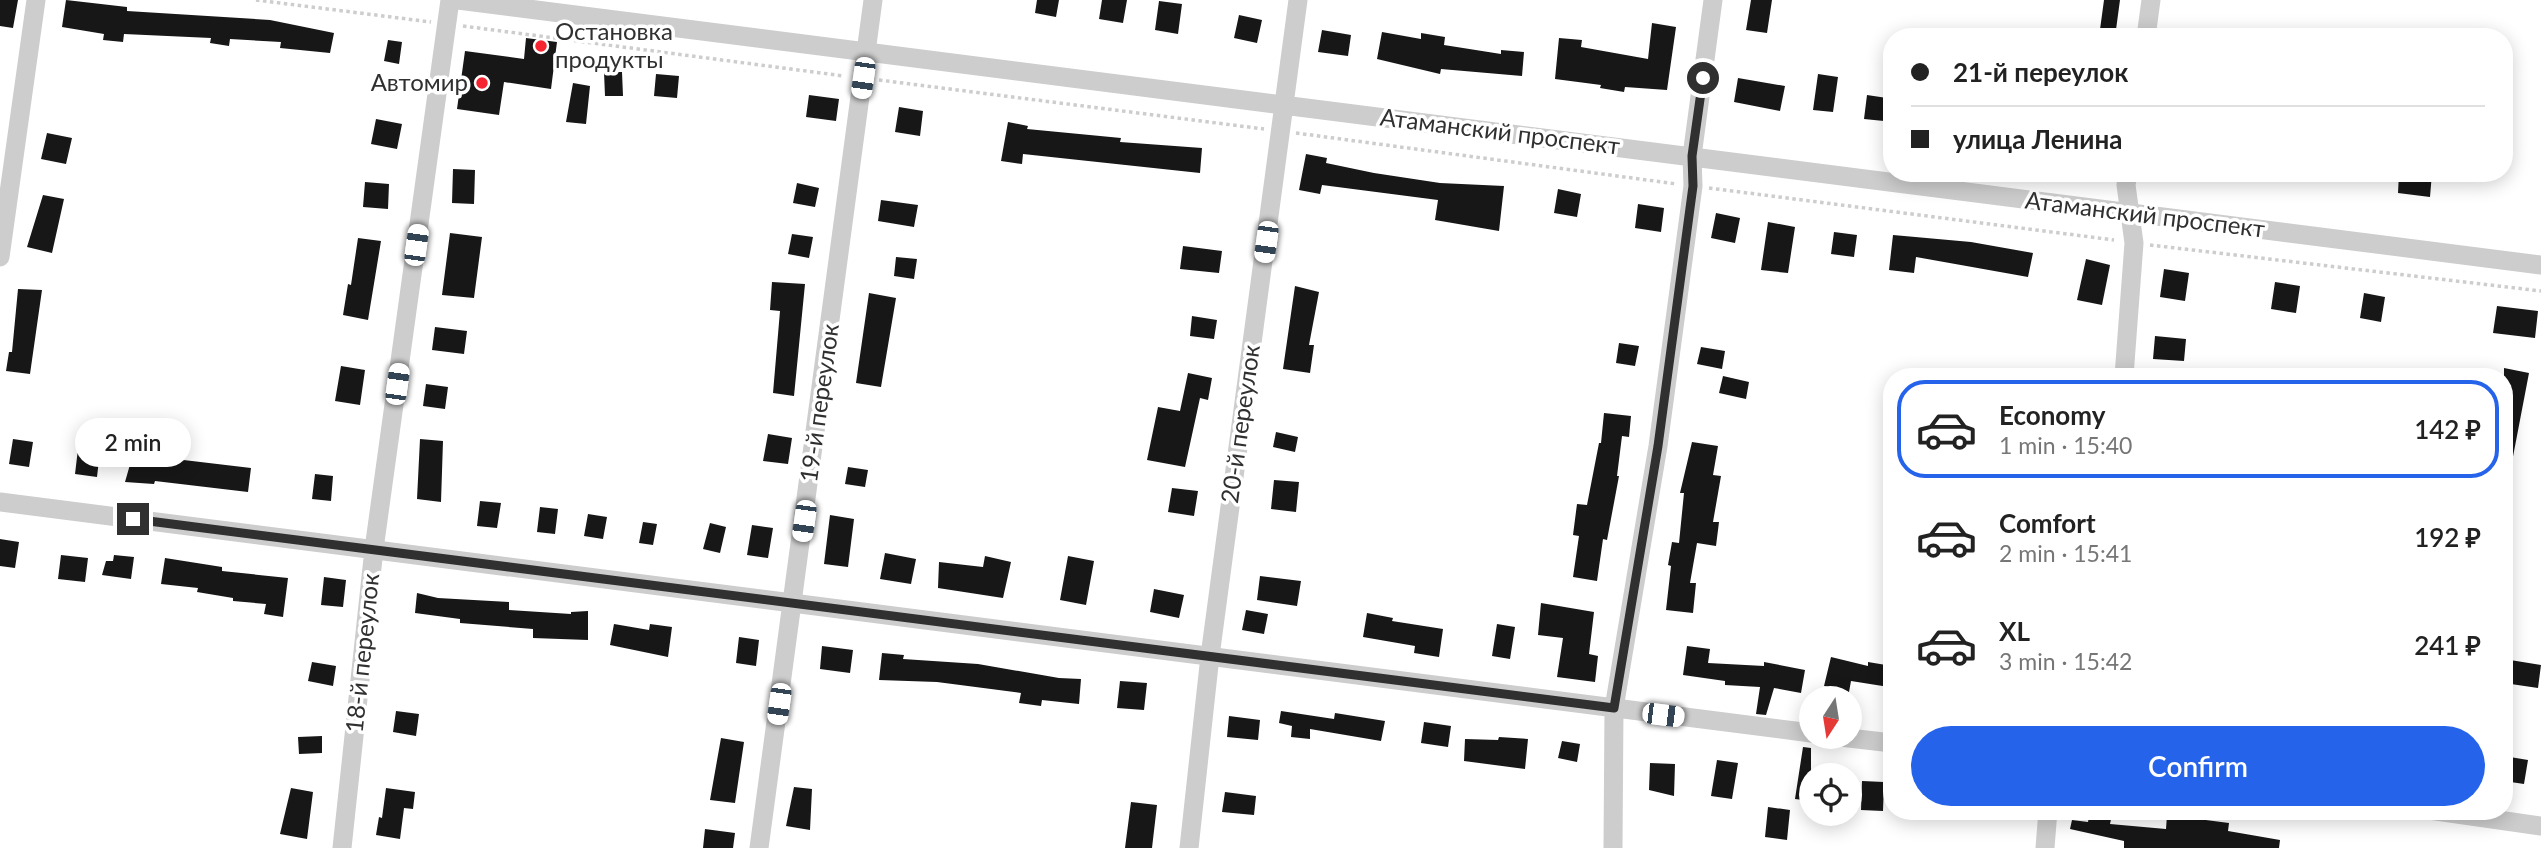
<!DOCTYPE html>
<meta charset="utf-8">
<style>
:root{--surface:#fff;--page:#f6f6f6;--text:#222;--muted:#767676;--line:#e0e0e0;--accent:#2563eb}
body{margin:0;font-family:Lato,sans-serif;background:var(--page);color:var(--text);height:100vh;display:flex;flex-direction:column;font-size:26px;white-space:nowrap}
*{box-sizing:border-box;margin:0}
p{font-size:23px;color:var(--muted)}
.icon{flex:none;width:38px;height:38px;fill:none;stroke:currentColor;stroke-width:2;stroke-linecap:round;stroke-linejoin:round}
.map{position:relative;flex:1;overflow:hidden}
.side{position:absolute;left:1883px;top:368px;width:630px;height:452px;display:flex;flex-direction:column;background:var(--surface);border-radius:28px;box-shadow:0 4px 18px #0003}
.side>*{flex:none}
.hud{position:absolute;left:1883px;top:28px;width:630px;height:154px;border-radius:28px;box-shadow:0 4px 18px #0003;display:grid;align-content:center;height:154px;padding:0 28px;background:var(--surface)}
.needle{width:46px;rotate:192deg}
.buttons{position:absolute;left:1799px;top:686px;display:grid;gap:14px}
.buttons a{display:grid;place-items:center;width:63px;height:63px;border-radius:50%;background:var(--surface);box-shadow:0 4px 18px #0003;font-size:35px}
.end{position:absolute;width:32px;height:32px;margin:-16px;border:9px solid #303030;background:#fff;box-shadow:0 0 0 4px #fff}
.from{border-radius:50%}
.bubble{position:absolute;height:49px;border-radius:24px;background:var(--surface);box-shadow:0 4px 18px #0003;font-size:23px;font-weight:600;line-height:49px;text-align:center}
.car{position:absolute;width:21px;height:42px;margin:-21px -10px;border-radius:9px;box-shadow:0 0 5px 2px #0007;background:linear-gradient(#fff 24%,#345 0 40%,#fff 0 76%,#345 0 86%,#fff 0)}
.hud b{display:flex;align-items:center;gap:24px;height:66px;font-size:26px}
.hud b+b{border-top:2px solid var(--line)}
.hud i{width:18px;height:18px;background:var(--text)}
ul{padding:12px 0 0;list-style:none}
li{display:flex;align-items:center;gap:21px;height:98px;margin:0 14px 10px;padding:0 14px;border:4px solid transparent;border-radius:28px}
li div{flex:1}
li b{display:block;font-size:26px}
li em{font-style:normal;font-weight:600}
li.on{border-color:var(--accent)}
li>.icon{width:63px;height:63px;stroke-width:1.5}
.button{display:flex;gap:14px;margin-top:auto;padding:14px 28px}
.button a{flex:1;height:80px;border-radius:42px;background:var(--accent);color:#fff;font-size:28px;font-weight:600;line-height:80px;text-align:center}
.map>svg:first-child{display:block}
.building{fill:#171717}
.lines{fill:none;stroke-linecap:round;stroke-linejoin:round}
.path{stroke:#cdcdcd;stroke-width:3.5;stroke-dasharray:3.5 3.5;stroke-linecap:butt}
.minor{stroke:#cdcdcd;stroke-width:19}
.route{stroke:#303030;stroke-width:9}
.poi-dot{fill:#f52430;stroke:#fff;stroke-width:2.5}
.labels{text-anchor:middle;stroke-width:7;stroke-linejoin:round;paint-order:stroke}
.poi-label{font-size:24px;fill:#303030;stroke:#fff;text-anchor:start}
.street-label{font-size:24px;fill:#303030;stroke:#fff}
</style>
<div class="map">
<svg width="2541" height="848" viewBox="0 0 2541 848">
<rect width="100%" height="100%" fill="#fff"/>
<path class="building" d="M0 0H18L13 28 0 26Z
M66 0 127 7V11L270 20 334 33 330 53 280 48 281 42 230 39 229 46 210 43 211 38 124 34 123 42 103 40 104 34 62 27Z
M1037 0H1059L1056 17 1035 13Z
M1102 0H1127L1123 23 1099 19Z
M1751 0H1772L1767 33 1746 30Z
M2104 0H2120L2115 37H2099Z
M1159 1 1182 4 1178 34 1155 30Z
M1239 15 1262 20 1257 43 1234 38Z
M1652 23 1676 27 1667 90 1625 87 1624 92 1600 88 1601 85 1555 79 1559 38 1582 40 1581 47 1648 59Z
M1322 30 1351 35 1348 56 1318 52Z
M1382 32 1421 39V33L1445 37 1444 45 1501 54V50L1524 52 1522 76 1441 69 1440 74 1377 59Z
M526 38 557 42 551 89 504 82 499 115 457 109 465 51 524 59Z
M388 40 402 42 399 64 384 61Z
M604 72H622L623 96H605Z
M656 74 679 76 677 98 654 96Z
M1818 74 1838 77 1833 112 1813 110Z
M1738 78 1785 86 1780 111 1734 102Z
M573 83 590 86 586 124 566 122Z
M809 95 839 99 836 121 806 117Z
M1867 95 1887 98 1884 121 1864 119Z
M899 107 923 111 920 136 895 132Z
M376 119 402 124 397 149 371 144Z
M1008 122 1028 126 1027 129 1121 138 1120 142 1202 148 1200 173 1023 154 1022 164 1001 161Z
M47 133 72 138 66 164 41 159Z
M1306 154 1327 158 1326 163 1374 173 1440 183 1504 186 1499 231 1435 220 1438 200 1322 185 1320 194 1299 190Z
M453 169 475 170 474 204 452 203Z
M2399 173H2432L2430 197 2398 193Z
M365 182 389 184 388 209 363 207Z
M797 183 819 188 815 207 793 203Z
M1558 189 1581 194 1577 217 1554 213Z
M43 195 64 199 52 253 27 247Z
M881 200 918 205 914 227 878 221Z
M1638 204 1664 208 1661 232 1635 228Z
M1716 213 1740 218 1735 243 1711 238Z
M1768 222 1795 227 1788 273 1761 270Z
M1834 232 1857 235 1854 257 1831 254Z
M450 233 482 237 474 298 442 295Z
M792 234 813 237 809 258 788 254Z
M1893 235 1971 242 2033 253 2028 277 1916 257 1914 273 1889 270Z
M358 238 381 241 368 320 343 315 348 284 351 285Z
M1183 246 1222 251 1219 273 1180 269Z
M896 257 917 259 914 279 894 276Z
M2086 259 2110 265 2102 305 2077 300Z
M2164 269 2189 273 2185 301 2160 297Z
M772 282 805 284 794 396 773 393 780 311 770 310Z
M2275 282 2300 286 2296 313 2271 309Z
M1295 286 1319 292 1309 345H1314L1310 373 1283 369Z
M18 289 42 290 30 374 6 371 9 352H12Z
M869 293 896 298 881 387 856 383Z
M2364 293 2385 297 2381 322 2360 318Z
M2497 306 2538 311 2535 338 2493 333Z
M1192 316 1217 320 1214 339 1190 336Z
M435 327 467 331 464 354 432 350Z
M2155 336 2186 339 2184 361 2153 359Z
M1619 343 1639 346 1635 366 1616 363Z
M1701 347 1725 351 1722 369 1697 364Z
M341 366 365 370 360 405 335 401Z
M2504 368 2529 373 2511 467H2504Z
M1188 373 1212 378 1208 400 1200 398 1185 467 1147 460 1158 407 1180 411Z
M1723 376 1749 382 1746 399 1719 393Z
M426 384 448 387 445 409 423 406Z
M1604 413 1631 416 1629 437 1622 436 1617 476H1619L1607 540 1603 539 1597 581 1573 577 1579 536 1573 535 1577 504 1587 505 1599 443H1601Z
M1276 432 1298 437 1295 452 1273 447Z
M768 434 792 438 788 464 763 461Z
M13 439 33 442 29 467 9 464Z
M420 439 443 441 441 502 417 499Z
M1692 442 1718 446 1713 475 1721 476 1713 522H1719L1716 546 1697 543 1690 583H1696L1693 613 1666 610 1671 566 1668 565 1672 542 1679 543 1684 493H1680Z
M78 449 100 451 97 477 75 474Z
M133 454 251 468 248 492 155 481 154 484 125 482Z
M848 467 868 470 865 487 845 484Z
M315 474 333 476 331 501 312 499Z
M1274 480 1299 482 1296 512 1271 509Z
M1172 488 1198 491 1194 516 1168 512Z
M480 501 501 503 497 528 477 526Z
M540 507 558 509 555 534 537 532Z
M588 514 607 517 603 539 584 536Z
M830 515 854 519 848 567 824 564Z
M643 522 657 524 653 545 639 543Z
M710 523 726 527 720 553 703 549Z
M752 525 773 528 768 558 747 555Z
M0 539 19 542 15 568 0 566Z
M885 553 916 559 911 584 880 579Z
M61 555 88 558 85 582 58 579Z
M114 555 134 557 131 579 102 575 106 561H113Z
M985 556 1011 562 1003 598 938 588 939 562 983 567Z
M1068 556 1094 561 1086 605 1060 600Z
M165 558 222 567V571L288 578 283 617 264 614 266 604 233 601V598L197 592 198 588 161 584Z
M1260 576 1301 581 1297 606 1257 600Z
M324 577 346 580 343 607 321 605Z
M1154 589 1184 595 1179 618 1150 612Z
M417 593 438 598 509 602V610L571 614V612L588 611V640L533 638V629L460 623V619L415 613Z
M1541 603 1594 612 1589 654 1598 656 1595 682 1557 677 1563 638 1538 635Z
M1246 610 1268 614 1264 634 1242 630Z
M1367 613 1393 618 1392 621 1443 629 1439 657 1414 653 1415 646 1363 637Z
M614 624 649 630 650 624 672 627 668 657 610 645Z
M1497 624 1515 627 1510 659 1492 656Z
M739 637 759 640 756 666 736 663Z
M822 646 853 650 850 673 820 669Z
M1687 646 1710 649 1708 663 1764 666V662L1805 670 1801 693 1774 688 1766 715 1756 714 1760 687 1725 685V681L1683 675Z
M882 653 904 655 903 659 978 664 1059 678 1081 679 1079 704 1042 700 1041 706 1019 703 1021 693 937 682 879 680Z
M1831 657 1868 666V662L1892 666 1889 687 1851 681 1849 692 1824 686Z
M2504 659 2541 665 2538 688 2504 683Z
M312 662 336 666 333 686 308 681Z
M1120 681 1147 683 1144 710 1117 708Z
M396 711 419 714 416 736 393 732Z
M1281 711 1334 719 1335 713 1385 721 1381 741 1310 729V739L1291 737 1292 726 1279 723Z
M1229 716 1260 720 1258 740 1227 737Z
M1424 722 1451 726 1448 747 1421 743Z
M322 736V753L299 754 298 737Z
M1499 737 1528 739 1525 769 1464 761 1465 739 1498 740Z
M721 738 744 742 735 803 710 800Z
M1562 741 1580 744 1577 762 1558 758Z
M1803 747 1811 748V801L1795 799Z
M2504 756 2528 760 2524 784 2504 781Z
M1717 760 1738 763 1732 799 1711 796Z
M1650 763 1675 764 1674 796 1649 790Z
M1862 781 1884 782 1883 811 1861 810Z
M794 787 812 789 810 830 786 826Z
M291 788 313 792 307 839 280 834Z
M386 788 415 792 413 809 404 808 400 839 376 835 379 817 382 818Z
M1225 792 1256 796 1254 815 1222 812Z
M1131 802 1157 805 1152 848H1125Z
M1768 807 1790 810 1787 840 1765 837Z
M2090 810H2113L2110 824 2166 829 2167 815 2229 823 2228 831 2280 840 2279 848H2124V841L2070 829 2072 820 2088 822Z
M705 829 735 833 733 848H703Z"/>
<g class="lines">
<path class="path" d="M256 0 431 22
M463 26 844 76
M879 80 1264 129
M1296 133 1677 184
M1709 188 2114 240
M2150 245 2541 291"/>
<path class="minor" d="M458 0 2541 265
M2146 37 2151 0
M0 257 36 0
M2124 376 2134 243 2126 185 2128 173
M0 502 1811 733
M1840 737 1892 743
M2429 810 2541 826
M342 848 374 549 450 0
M759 848 873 0
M1189 848 1210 656 1298 0
M1613 848 1614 708 1658 446 1693 186 1692 156 1713 0
M2045 848 2048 810"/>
</g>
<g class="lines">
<path class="route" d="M133 519 1614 708 1658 446 1693 186 1692 156 1703 78"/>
</g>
<g class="poi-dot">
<circle cx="541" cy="46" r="7"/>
<circle cx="482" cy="83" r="7"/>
</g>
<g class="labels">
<g class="poi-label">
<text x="555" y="40">Остановка<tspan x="555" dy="28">продукты</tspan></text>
<text x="468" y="91" text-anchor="end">Автомир</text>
</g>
<g class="street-label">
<text transform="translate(1500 132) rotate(7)" y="8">Атаманский проспект</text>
<text transform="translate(2145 215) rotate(7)" y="8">Атаманский проспект</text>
<text transform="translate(820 403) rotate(-82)" y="8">19-й переулок</text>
<text transform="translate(1241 424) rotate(-82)" y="8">20-й переулок</text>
<text transform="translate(363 653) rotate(-84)" y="8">18-й переулок</text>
</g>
</g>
</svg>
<div class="buttons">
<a><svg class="needle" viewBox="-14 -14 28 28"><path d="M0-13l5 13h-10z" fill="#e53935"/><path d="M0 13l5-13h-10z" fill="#767676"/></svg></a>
<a><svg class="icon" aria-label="locate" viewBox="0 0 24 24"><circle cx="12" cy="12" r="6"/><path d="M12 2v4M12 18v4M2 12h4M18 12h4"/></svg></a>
</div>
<i class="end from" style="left:1703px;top:78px"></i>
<i class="end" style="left:133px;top:519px"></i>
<div class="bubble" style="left:75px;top:418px;width:116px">2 min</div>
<i class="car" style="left:863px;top:78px;rotate:188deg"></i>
<i class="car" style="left:1266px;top:242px;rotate:188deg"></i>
<i class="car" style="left:416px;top:245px;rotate:8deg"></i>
<i class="car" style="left:397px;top:384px;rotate:8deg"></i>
<i class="car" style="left:804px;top:521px;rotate:188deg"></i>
<i class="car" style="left:779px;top:704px;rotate:188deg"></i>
<i class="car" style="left:1663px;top:715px;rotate:97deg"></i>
<div class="hud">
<b><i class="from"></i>21-й переулок</b>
<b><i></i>улица Ленина</b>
</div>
<section class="side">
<ul>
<li class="on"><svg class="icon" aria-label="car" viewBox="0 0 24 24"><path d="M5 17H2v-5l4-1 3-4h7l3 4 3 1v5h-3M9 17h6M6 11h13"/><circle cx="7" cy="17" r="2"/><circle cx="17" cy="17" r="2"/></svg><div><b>Economy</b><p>1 min · 15:40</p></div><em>142 ₽</em></li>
<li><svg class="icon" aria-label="car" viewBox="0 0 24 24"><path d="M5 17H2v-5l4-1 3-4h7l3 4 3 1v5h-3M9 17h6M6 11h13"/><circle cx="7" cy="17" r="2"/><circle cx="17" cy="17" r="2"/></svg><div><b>Comfort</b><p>2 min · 15:41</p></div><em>192 ₽</em></li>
<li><svg class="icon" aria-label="car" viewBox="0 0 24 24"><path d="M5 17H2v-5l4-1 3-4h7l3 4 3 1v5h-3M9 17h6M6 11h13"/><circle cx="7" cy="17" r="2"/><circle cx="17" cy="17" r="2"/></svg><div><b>XL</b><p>3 min · 15:42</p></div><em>241 ₽</em></li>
</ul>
<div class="button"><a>Confirm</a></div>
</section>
</div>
